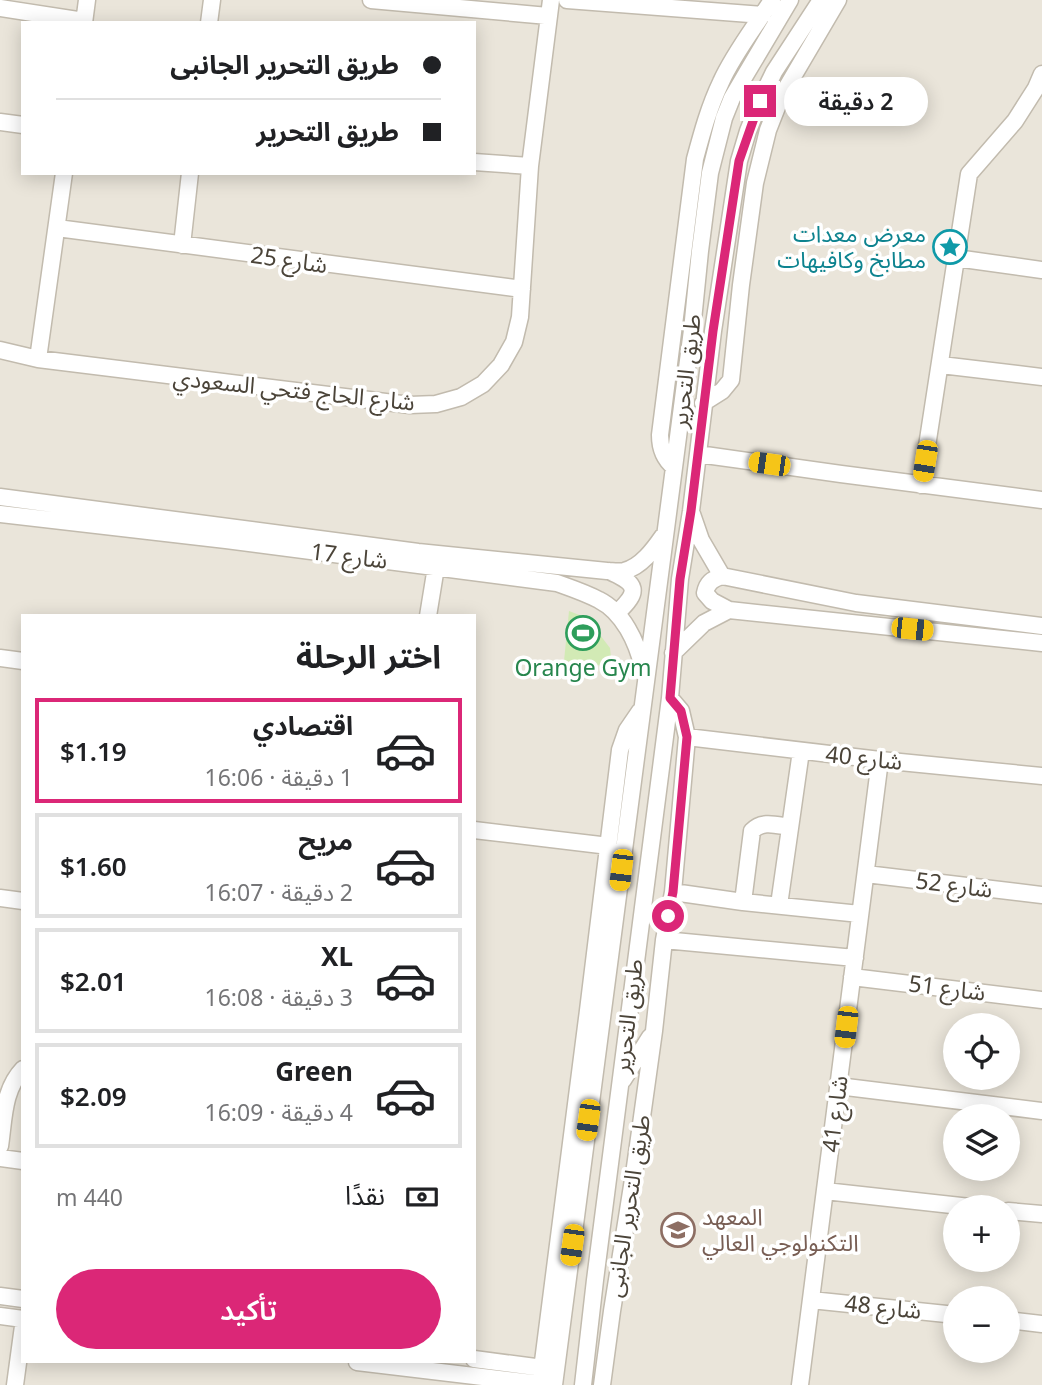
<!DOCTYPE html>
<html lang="ar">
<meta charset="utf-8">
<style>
:root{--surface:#fff;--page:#f2f2f2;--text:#202124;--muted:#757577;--line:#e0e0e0;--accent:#db2777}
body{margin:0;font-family:"Noto Sans","Noto Sans Arabic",sans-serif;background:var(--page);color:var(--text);direction:rtl;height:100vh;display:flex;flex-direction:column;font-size:26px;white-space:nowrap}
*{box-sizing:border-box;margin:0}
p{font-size:23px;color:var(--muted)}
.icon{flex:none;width:38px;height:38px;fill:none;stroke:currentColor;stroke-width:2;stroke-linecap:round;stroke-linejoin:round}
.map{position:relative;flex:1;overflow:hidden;direction:ltr}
.details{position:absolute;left:21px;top:614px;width:455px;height:749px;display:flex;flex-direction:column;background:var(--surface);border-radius:0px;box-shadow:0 4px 18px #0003;direction:rtl}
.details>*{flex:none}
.top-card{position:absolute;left:21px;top:21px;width:455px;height:154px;border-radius:0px;box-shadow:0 4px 18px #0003;direction:rtl;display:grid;align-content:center;height:154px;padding:0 35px;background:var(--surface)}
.fabs{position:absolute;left:943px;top:1013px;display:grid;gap:14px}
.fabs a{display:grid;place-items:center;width:77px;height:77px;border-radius:50%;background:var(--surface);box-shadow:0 4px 18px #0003;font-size:35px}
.end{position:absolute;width:32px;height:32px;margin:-16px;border:9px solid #db2777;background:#fff;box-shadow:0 0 0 4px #fff}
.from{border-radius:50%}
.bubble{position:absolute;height:49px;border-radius:24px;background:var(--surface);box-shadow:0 4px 18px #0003;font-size:23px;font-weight:600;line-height:49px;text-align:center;direction:rtl}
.car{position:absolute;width:21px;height:42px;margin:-21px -10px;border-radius:9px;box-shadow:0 0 5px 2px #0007;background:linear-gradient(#f5c518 24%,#345 0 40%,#f5c518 0 76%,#345 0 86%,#f5c518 0)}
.top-card b{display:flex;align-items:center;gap:24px;height:66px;font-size:26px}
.top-card b+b{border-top:2px solid var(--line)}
.top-card i{width:18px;height:18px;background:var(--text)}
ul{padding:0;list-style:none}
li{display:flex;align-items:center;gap:21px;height:105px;margin:0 14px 10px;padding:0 21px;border:4px solid var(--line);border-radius:0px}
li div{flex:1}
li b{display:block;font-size:26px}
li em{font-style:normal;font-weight:600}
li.current{border-color:var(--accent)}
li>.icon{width:63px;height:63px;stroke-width:1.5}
h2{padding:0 35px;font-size:32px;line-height:84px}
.pay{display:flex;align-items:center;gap:18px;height:77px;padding:0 35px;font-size:26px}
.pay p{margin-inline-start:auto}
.cta{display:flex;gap:14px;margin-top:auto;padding:14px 35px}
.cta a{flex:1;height:80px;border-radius:42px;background:var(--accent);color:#fff;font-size:28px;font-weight:600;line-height:80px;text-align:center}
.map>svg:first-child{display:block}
.residential{fill:#eae5da;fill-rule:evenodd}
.green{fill:#d2eab5}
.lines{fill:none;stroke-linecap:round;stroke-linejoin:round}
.minor-casing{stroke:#c2bbae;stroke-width:19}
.minor{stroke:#fff;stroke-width:16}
.route{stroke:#db2777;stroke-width:9}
.labels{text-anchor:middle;stroke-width:7;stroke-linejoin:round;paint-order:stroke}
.culture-label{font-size:23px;fill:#0d838f;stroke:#fff;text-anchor:end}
.street-label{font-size:23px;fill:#4b4439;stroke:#fff}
.leisure-label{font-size:23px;fill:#27864d;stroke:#fff}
.education-label{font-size:23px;fill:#785e54;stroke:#fff;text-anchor:start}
</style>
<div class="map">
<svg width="1042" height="1385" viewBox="0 0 1042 1385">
<rect width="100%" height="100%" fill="#f6f3ec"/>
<path class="residential" d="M0 0H1042V1385H0ZM23 23H474V173H23ZM23 616H474V1362H23ZM956 1026H1008V1078H956ZM956 1116H1008V1169H956ZM956 1208H1008V1260H956ZM956 1298H1008V1351H956Z"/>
<path class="green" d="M569 611 587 618 610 648 612 667 564 661Z"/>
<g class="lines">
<g class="minor-casing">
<path id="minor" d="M371 0 548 16
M567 0 763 15
M0 8 84 21
M84 23 87 0
M209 23 212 0
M0 122 23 125
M474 162 530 166
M57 228 522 289
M182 245 190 173
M956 258 1042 270
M0 350 38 359 410 405 436 404 461 397 483 384 501 365 514 342 520 317 530 166 551 0
M38 359 64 173
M941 365 1042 377
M703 403 722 391 731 380 741 285 755 183 768 130 781 97 838 0
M698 454 841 474 1042 500
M674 467C664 459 660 449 660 435L695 159C702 133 709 107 721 82 734 53 755 27 772 0
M921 485 969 174 1015 121 1036 88 1042 74
M0 497 418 552 607 571C612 571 619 572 624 571 641 567 654 549 663 536
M0 514 226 540 557 583C571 588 586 593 599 600 623 612 637 642 643 668
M692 514 701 540 722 576 856 603 1042 626
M609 571C638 584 640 591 617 613
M722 576C712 579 707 583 705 593L712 601 729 610
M428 616 436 567
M673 653 704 623 729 610 1042 643
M0 658 23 661
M687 737 880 760 1042 776
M474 830 609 846
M866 874 1042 895
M673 892 743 902 860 914
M0 898 23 901
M743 902 752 831C762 820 776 825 790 827
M779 905 801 751
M664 940 855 958
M852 977 1042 1000
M623 1080 650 1037
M838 1086 1042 1111
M0 1146C4 1119 3 1090 23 1069
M0 1158 23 1161
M825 1191 979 1208
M1008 1211 1042 1214
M0 1296 23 1299
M811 1300 956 1315
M0 1316 23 1319
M1008 1320 1042 1324
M474 1359 543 1368
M357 1362 541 1384
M15 1385 23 1326
M540 1385C567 1173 595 962 620 750L627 730 640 711
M554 1385 692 330 700 251 710 173 724 118 732 98 746 74 790 0
M583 1385 595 1280 670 698 680 579 691 511 713 331 739 161 748 131 760 101 774 72 821 0
M602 1385 612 1311 635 1167 654 1031 664 940 673 892 687 737 681 711 670 698
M800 1385 880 760"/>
</g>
<use href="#minor" class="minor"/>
</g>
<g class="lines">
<path class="route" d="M668 916 673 892 687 737 681 711 670 698 680 579 691 511 713 331 739 161 760 101"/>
</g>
<defs>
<g id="sight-ring" transform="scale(1.75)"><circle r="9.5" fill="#fff" stroke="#0f9aa8" stroke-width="1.5"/><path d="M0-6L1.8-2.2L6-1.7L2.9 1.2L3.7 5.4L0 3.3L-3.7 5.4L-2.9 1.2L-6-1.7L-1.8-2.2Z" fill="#0f9aa8"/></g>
<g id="stadium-ring" transform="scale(1.75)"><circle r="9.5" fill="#fff" stroke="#2e9e5b" stroke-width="1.5"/><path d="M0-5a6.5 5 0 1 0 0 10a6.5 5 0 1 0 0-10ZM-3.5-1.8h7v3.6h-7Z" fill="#2e9e5b"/></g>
<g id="school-ring" transform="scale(1.75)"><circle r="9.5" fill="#fff" stroke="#8d6e63" stroke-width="1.5"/><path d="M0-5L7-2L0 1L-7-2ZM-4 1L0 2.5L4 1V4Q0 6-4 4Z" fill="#8d6e63"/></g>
</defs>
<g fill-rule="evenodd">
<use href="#sight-ring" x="950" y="247"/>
<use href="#stadium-ring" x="583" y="633"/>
<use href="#school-ring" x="678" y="1230"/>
</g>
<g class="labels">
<g class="culture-label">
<text x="926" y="242">معرض معدات<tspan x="926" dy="26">مطابخ وكافيهات</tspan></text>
</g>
<g class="street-label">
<text transform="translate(289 260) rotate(8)" y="8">شارع 25</text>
<text transform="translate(686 371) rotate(-83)" y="8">طريق التحرير</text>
<text transform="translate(294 390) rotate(6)" y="8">شارع الحاج فتحي السعودي</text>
<text transform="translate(349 556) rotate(7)" y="8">شارع 17</text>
<text transform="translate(864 758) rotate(6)" y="8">شارع 40</text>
<text transform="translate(954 885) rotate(7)" y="8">شارع 52</text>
<text transform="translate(947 988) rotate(7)" y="8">شارع 51</text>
<text transform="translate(628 1016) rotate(-83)" y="8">طريق التحرير</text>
<text transform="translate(835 1114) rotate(-83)" y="8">شارع 41</text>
<text transform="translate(628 1206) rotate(-81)" y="8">طريق التحرير الجانبى</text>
<text transform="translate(883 1307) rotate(6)" y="8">شارع 48</text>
</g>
<g class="leisure-label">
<text x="583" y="676">Orange Gym</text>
</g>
<g class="education-label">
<text x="702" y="1225">المعهد<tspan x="702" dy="26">التكنولوجي العالي</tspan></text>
</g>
</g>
</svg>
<div class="fabs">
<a><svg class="icon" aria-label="locate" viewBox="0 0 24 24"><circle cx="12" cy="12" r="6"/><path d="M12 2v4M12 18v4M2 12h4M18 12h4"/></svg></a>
<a><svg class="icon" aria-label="layers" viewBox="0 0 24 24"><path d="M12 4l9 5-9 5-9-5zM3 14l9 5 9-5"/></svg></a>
<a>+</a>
<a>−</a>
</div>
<i class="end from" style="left:668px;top:916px"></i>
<i class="end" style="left:760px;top:101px"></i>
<div class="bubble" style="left:784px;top:77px;width:144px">2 دقيقة</div>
<i class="car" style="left:925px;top:461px;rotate:189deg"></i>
<i class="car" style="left:769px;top:464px;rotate:278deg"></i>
<i class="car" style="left:912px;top:629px;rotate:96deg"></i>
<i class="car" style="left:621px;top:870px;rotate:187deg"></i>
<i class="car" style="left:846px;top:1027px;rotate:187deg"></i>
<i class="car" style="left:588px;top:1120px;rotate:188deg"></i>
<i class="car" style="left:572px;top:1245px;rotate:188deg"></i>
<div class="top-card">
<b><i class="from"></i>طريق التحرير الجانبى</b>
<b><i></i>طريق التحرير</b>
</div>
<section class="details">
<h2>اختر الرحلة</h2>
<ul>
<li class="current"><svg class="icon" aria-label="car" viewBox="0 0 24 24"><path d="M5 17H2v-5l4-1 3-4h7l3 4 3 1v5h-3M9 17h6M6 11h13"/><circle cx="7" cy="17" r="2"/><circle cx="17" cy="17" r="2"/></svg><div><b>اقتصادي</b><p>1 دقيقة · 16:06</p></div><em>$1.19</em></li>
<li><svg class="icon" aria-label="car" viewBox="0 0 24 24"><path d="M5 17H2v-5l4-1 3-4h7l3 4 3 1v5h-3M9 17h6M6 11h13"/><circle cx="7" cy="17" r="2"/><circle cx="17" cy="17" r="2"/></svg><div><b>مريح</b><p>2 دقيقة · 16:07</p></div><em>$1.60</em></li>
<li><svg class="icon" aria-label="car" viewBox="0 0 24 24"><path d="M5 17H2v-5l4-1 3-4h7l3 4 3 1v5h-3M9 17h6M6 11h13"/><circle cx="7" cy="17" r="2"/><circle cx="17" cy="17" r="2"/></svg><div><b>XL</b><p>3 دقيقة · 16:08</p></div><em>$2.01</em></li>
<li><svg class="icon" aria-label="car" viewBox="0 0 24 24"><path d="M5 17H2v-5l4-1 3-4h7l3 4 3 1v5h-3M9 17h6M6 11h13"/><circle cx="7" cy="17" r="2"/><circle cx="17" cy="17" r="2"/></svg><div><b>Green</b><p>4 دقيقة · 16:09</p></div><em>$2.09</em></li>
</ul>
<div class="pay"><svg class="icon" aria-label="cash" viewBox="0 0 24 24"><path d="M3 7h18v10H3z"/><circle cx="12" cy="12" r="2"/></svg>نقدًا<p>440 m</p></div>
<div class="cta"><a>تأكيد</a></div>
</section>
</div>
